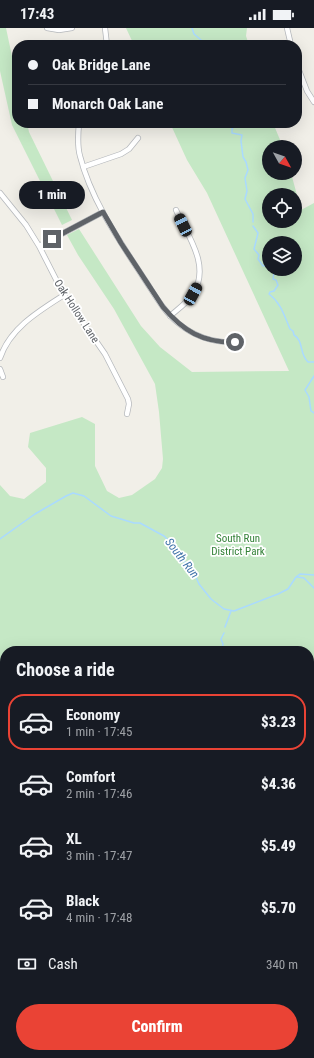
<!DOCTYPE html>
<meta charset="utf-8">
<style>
:root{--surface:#171b24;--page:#20242c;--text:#f1f3f6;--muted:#9ea1a6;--line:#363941;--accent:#ea4335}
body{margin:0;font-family:"Roboto Condensed",sans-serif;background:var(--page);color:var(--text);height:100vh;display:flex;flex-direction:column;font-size:15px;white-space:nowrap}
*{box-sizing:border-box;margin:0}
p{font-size:13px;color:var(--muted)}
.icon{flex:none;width:22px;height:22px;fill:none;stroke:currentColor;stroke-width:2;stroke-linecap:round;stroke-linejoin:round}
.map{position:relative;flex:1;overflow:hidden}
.drawer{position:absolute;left:0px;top:618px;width:314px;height:412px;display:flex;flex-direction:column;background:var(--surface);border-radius:16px 16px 0 0;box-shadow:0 4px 16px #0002}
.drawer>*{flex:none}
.hud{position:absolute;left:12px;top:12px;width:290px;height:88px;border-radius:16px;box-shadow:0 4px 16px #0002;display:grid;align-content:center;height:88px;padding:0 16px;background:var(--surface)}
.needle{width:26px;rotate:130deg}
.controls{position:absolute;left:262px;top:112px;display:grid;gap:8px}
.controls a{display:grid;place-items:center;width:40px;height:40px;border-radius:50%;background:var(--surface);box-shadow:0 4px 16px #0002;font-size:20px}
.end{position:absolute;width:18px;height:18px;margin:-9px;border:5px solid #5f6368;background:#fff;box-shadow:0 0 0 2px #fff}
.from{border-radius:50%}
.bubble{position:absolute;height:28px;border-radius:14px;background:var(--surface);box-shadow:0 4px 16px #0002;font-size:13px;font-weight:800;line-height:28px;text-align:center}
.car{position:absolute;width:12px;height:24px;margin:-12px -6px;border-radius:5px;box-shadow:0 0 3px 1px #0007;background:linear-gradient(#222 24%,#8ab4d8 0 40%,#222 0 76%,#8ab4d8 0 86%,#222 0)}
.hud b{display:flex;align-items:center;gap:14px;height:38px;font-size:15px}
.hud b+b{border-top:1px solid var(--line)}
.hud i{width:10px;height:10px;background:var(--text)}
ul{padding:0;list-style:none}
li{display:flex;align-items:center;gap:12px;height:56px;margin:0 8px 6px;padding:0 8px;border:2px solid transparent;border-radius:16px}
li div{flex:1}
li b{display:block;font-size:15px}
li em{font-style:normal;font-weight:800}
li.selected{border-color:var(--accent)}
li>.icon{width:36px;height:36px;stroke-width:1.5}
h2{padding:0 16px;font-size:18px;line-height:48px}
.pay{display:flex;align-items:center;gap:10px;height:44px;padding:0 16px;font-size:15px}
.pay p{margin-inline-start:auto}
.primary-button{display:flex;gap:8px;margin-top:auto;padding:8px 16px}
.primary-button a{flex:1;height:46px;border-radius:24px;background:var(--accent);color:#fff;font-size:16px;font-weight:800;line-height:46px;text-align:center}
.status{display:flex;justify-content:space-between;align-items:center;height:28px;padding:0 20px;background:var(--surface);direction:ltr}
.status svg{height:11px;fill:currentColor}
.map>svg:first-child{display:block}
.green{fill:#c5e8c5;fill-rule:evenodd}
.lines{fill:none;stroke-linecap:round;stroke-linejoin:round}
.stream{stroke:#aadaff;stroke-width:1.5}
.street-casing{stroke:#b5b8bc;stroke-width:6}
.street{stroke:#fff;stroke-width:4.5}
.route{stroke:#5f6368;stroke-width:5}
.labels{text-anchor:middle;stroke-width:3.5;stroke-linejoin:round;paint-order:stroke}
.street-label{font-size:11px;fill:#5f6368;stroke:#fff}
.park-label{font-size:11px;fill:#348238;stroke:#fff}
.water-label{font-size:12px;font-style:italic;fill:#4174aa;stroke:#fff}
</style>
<div class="status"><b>17:43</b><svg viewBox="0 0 49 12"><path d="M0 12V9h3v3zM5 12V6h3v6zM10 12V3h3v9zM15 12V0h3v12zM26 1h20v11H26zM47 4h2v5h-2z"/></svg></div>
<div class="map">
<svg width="314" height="1030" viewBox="0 0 314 1030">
<rect width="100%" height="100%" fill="#f1efe8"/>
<path class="green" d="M0 0H6L17 52V95H27L29 104 72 192 62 197 12 97 0 43Z
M126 0H247L246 8 249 17H134Z
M170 95H273L283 119H269V145H291L301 182 314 175V1030H200L197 1025H309V623H5V638L0 639V457L10 468 24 471 46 454V440L28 419 30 405 82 389 95 396V438L107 463 119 470 132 467 155 451 162 440 163 431 159 384 155 356 114 281 78 227 67 207 79 201 141 298 160 319 192 344 289 343 207 165 187 132ZM269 167H295V193H269ZM269 215H295V241H269Z
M5 833V872L0 873V838Z
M0 905 5 912V946L0 940Z"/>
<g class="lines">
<path class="stream" d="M192 0 194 6 207 17
M236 95 232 101V105L242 107 241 113 243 129 246 134 248 142 245 150 247 163 245 171 253 186V194
M253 198 258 205 254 221 259 227 258 231 263 238 267 237 268 241 274 245 273 251 276 252 278 257 274 263 270 264 269 266C281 275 284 287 290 301L293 303 294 307C304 313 299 326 308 334H314
M314 348 305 362 309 369 311 383 314 385
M0 511 35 486 66 468 73 465 84 468 111 488 134 495H140L164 508 170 514 175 525 181 532 191 538 199 556 211 571 224 581 234 583 278 566 288 561 296 549 300 546 314 547
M297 549 304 550 314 560
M225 599 231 583
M224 605 221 611 223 616 222 620 225 623
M0 859H5"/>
<g class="street-casing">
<path id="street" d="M47 0 59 2 72 0
M105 0 107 17
M287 0 291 17
M297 37 307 63 314 74
M79 95C78 106 77 118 80 128 91 172 119 212 143 249 154 265 163 283 178 295 195 309 213 315 235 314
M83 139 121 126 129 121 138 110
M0 165 26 197 39 218 64 267 105 326 128 371 129 376 127 386
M39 218 103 184
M170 288C178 281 187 275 193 266 211 238 188 208 176 182
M0 330C10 300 39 283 64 267
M0 341 3 349
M0 702 5 709
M0 807 5 806
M0 994 5 998
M161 1025 163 1030
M7 1030 10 1025"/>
</g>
<use href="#street" class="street"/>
</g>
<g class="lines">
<path class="route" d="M52 211 103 184 121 215 163 279C183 303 203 315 235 314"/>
</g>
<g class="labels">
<g class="street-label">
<text transform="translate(77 283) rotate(57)" y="4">Oak Hollow Lane</text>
</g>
<g class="park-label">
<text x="238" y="514">South Run<tspan x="238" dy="13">District Park</tspan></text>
</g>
<g class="water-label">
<text transform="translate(182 530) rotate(52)" y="4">South Run</text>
</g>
</g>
</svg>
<div class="controls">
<a><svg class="needle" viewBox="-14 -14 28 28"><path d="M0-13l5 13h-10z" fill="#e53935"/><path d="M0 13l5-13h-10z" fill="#9ea1a6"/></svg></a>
<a><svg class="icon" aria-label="locate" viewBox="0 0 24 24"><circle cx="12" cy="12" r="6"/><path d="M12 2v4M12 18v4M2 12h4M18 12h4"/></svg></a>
<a><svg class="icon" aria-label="layers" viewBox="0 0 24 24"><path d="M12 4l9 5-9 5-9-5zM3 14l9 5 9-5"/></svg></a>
</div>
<i class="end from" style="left:235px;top:314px"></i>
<i class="end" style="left:52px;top:211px"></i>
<div class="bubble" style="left:19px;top:153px;width:66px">1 min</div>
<i class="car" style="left:183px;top:197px;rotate:334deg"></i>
<i class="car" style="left:193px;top:266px;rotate:29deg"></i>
<div class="hud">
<b><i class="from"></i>Oak Bridge Lane</b>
<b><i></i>Monarch Oak Lane</b>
</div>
<section class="drawer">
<h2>Choose a ride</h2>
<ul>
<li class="selected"><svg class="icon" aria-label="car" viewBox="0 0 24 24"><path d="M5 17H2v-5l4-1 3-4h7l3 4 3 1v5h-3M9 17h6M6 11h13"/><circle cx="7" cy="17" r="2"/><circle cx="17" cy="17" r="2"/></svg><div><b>Economy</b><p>1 min · 17:45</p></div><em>$3.23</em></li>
<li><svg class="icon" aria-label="car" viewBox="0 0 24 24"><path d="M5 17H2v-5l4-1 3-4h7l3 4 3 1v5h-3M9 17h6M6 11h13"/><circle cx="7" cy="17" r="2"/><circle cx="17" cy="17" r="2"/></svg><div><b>Comfort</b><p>2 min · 17:46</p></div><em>$4.36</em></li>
<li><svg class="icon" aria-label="car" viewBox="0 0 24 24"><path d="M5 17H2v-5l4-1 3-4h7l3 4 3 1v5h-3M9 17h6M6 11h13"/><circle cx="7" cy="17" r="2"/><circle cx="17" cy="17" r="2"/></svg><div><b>XL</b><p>3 min · 17:47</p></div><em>$5.49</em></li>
<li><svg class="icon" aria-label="car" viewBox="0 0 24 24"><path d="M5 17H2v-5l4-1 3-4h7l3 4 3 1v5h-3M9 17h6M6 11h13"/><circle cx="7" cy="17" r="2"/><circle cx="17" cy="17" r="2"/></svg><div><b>Black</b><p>4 min · 17:48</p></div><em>$5.70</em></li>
</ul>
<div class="pay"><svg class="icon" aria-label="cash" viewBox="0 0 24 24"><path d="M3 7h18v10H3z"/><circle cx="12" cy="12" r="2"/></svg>Cash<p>340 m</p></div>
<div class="primary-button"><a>Confirm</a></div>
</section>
</div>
